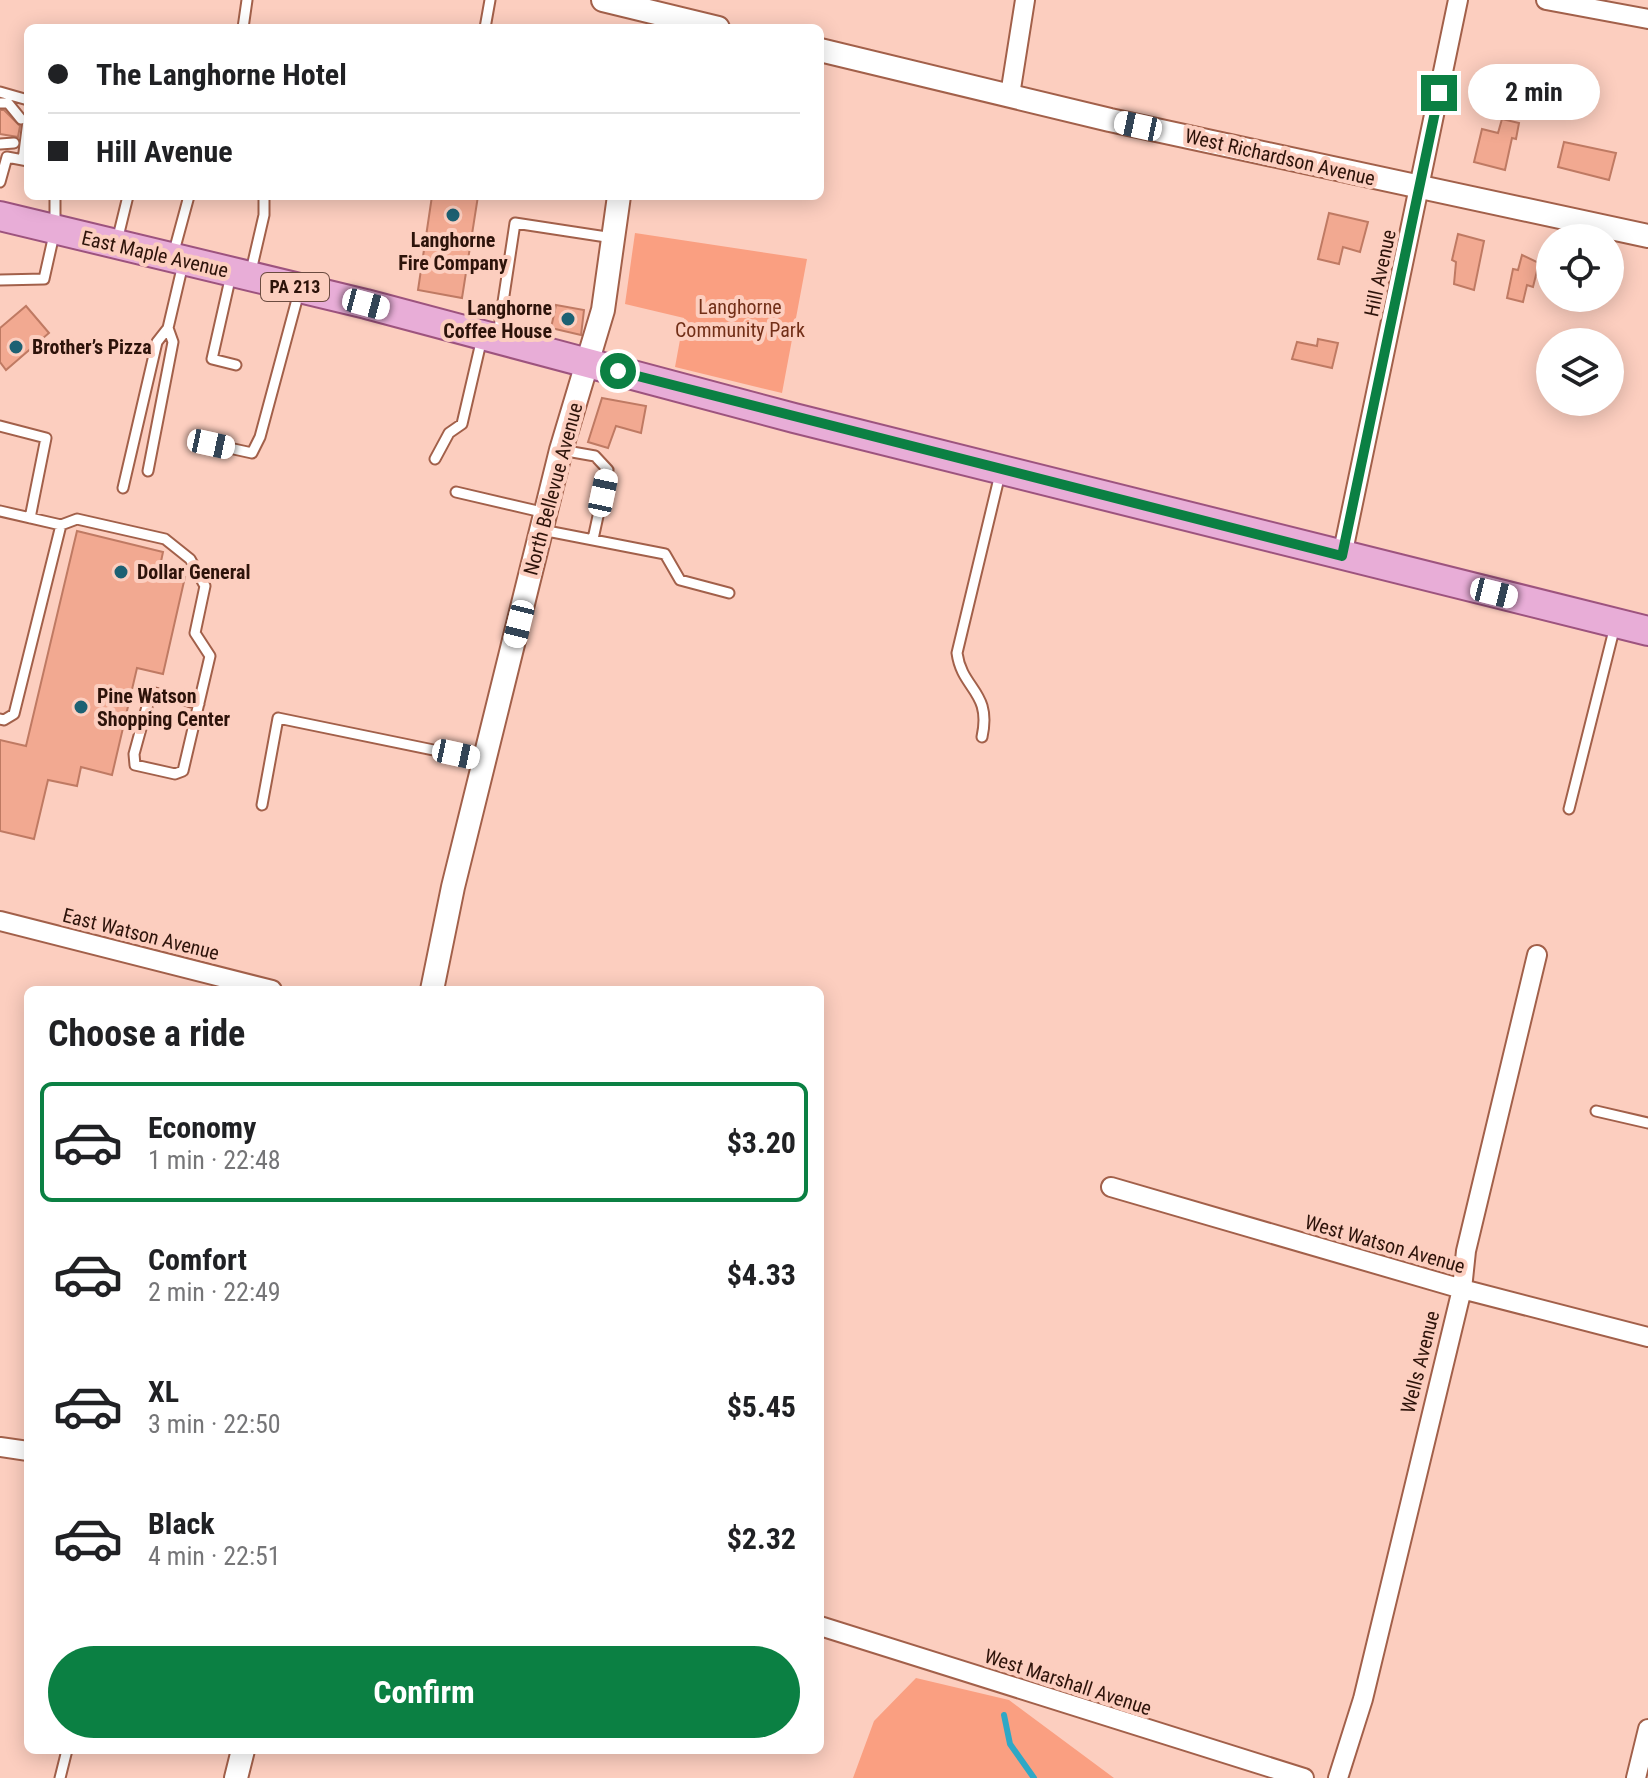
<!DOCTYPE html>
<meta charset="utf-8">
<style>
:root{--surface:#fff;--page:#f6f6f6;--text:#202124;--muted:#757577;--line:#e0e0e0;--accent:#0b8043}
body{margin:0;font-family:"Roboto Condensed",sans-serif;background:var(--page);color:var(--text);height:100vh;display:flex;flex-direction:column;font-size:30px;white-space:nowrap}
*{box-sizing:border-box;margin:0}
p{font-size:26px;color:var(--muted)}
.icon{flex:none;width:44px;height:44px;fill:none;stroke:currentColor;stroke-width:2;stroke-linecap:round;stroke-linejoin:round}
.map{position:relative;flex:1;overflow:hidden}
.sheet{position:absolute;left:24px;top:986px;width:800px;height:768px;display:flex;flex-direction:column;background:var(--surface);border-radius:12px;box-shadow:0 4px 20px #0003}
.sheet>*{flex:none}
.top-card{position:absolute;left:24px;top:24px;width:800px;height:176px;border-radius:12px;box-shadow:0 4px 20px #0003;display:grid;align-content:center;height:176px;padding:0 24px;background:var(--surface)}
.tools{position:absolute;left:1536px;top:224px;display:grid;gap:16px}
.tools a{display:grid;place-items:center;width:88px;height:88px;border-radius:50%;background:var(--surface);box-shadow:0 4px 20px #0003;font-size:40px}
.end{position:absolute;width:36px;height:36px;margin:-18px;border:10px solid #0b8043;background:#fff;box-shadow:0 0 0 4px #fff}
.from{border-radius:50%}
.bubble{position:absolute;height:56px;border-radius:28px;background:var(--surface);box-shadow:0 4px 20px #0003;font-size:26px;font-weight:700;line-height:56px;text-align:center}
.car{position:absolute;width:24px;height:48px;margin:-24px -12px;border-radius:10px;box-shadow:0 0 6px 2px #0007;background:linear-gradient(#fff 24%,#345 0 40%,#fff 0 76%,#345 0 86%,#fff 0)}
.top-card b{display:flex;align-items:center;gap:28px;height:76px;font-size:30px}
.top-card b+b{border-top:2px solid var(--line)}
.top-card i{width:20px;height:20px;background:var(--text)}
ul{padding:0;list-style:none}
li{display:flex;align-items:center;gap:24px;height:120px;margin:0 16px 12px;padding:0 8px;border:4px solid transparent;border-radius:12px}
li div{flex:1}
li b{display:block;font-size:30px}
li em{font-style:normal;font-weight:700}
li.on{border-color:var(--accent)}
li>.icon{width:72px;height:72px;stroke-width:1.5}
h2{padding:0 24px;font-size:36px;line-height:96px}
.button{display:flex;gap:16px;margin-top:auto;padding:16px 24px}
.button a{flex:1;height:92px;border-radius:48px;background:var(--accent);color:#fff;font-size:32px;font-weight:700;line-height:92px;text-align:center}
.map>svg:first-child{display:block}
.green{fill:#fa9f81}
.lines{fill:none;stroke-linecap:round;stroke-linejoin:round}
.stream{stroke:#2fa8c6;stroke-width:6}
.building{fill:#f2a991;stroke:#bf7a63;stroke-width:2}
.service-casing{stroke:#a2604a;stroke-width:13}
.minor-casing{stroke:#a2604a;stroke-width:22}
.tertiary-casing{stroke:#a2604a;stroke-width:26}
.primary-casing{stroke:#9d537e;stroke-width:32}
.service{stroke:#fff;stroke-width:9}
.minor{stroke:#fff;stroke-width:18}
.tertiary{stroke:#fff;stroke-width:22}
.primary{stroke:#e8add7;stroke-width:28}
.route{stroke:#0b8043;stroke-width:10}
.poi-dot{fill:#1d6173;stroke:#fccebf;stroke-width:3}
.labels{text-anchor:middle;stroke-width:8;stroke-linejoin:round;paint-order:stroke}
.shield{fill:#fccebf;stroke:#6b4b40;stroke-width:2}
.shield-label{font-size:18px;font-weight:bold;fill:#2d130a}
.street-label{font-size:20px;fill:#2d130a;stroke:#fccebf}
.poi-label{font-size:20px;font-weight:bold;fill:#2d130a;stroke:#fccebf;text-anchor:start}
.park-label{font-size:20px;fill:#722f18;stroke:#fccebf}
</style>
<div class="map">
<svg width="1648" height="1778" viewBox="0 0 1648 1778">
<rect width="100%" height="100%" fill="#fccebf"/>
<path class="green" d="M635 233 807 259 782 393 675 367 684 318 625 304Z
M916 1678 1009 1700 1114 1778H853L874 1721Z"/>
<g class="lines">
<path class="stream" d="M1004 1715 1010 1744 1034 1778"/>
</g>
<path class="building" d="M0 110H4L20 126 18 137 0 134Z
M1502 119 1519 123 1516 139 1512 138 1505 170 1474 162 1482 129 1498 133Z
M1564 142 1616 153 1609 180 1558 167Z
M432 196H478L462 298 418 290Z
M1329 213 1368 222 1360 252 1343 247 1339 264 1318 259Z
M1458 234 1484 241 1474 290 1454 284 1456 262 1452 260Z
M1522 255 1539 263 1533 287 1527 285 1523 302 1507 298 1513 269 1518 270Z
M556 305 584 310 581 335 551 328Z
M26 306 49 333 6 370 0 362V328Z
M1318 339 1338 343 1332 368 1292 359 1297 342 1317 346Z
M602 398 646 406 641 433 616 426 608 448 588 442Z
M77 531 163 552 159 571 185 577 163 674 137 668 112 775 81 767 77 786 48 780 34 839 0 831V740L26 746Z"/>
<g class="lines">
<g class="service-casing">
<path id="service" d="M243 28 247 0
M485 28 490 0
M0 92 28 100
M0 103H8L21 119
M0 144 14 143
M23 160 28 121
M0 182 7 157 28 161
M117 241 128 196
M173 255 189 196
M251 271 264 215V196
M231 275 212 359 236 365
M0 280 44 279 55 230V196
M498 335 515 223 613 238
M0 426 46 438 30 518
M211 444 252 453 260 437 299 292
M561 450 595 456 608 470 593 539
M435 459 449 433 462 424 482 338
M148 471 173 342 168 328
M123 488 157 342 168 328 183 264
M456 492 546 513
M0 511 61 525 14 714 4 720 0 719
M61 525 77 519 165 539 190 559 205 586 195 633 210 656 183 771 175 774 135 765 134 754 151 692 199 704
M542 530 665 554 680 580 729 593
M982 737C992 691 962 690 957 653L1000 474
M262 805 278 718 482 760
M1569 809 1615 626
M1596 1111 1648 1123
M60 1778 67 1750"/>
</g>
<g class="minor-casing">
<path id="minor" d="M1546 0 1648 19
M1010 95 1025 0
M1342 556 1458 0
M0 921 272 990
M1111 1187 1462 1289 1648 1337
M0 1447 28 1451
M820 1626 1304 1778
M1338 1778 1363 1699 1462 1289 1466 1251 1537 955
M1636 1778 1648 1729"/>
</g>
<g class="tertiary-casing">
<path id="tertiary" d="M603 0 718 28
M820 50 1110 120 1648 236
M432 990 453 887 561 450 603 310 619 196
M236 1778 243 1750"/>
</g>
<g class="primary-casing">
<path id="primary" d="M0 216 366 304 794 418 1648 631"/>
</g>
<use href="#service" class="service"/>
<use href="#minor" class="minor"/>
<use href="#tertiary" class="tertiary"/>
<use href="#primary" class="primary"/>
</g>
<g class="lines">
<path class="route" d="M618 371 1342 556 1439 93"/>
</g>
<g class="poi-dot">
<circle cx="453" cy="215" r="8"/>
<circle cx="568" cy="319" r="8"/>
<circle cx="16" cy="347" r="8"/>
<circle cx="121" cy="572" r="8"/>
<circle cx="81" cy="707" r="8"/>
</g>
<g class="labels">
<rect class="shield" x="261" y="273" width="68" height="28" rx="6"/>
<g class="shield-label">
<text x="295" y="293">PA 213</text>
</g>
<g class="street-label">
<text transform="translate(1280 157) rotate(13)" y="7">West Richardson Avenue</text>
<text transform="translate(155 254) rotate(13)" y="7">East Maple Avenue</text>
<text transform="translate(1380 273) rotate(-78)" y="7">Hill Avenue</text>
<text transform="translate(553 489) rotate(-75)" y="7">North Bellevue Avenue</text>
<text transform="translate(141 934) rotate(14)" y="7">East Watson Avenue</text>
<text transform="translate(1385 1244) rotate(16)" y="7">West Watson Avenue</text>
<text transform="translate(1420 1362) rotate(-76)" y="7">Wells Avenue</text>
<text transform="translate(1068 1682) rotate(18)" y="7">West Marshall Avenue</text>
</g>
<g class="poi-label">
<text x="453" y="247" text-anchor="middle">Langhorne<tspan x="453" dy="23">Fire Company</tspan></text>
<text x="552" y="315" text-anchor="end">Langhorne<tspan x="552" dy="23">Coffee House</tspan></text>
<text x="32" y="354">Brother’s Pizza</text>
<text x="137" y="579">Dollar General</text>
<text x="97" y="703">Pine Watson<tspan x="97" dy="23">Shopping Center</tspan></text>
</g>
<g class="park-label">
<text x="740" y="314">Langhorne<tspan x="740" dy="23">Community Park</tspan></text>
</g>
</g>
</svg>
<div class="tools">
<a><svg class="icon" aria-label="locate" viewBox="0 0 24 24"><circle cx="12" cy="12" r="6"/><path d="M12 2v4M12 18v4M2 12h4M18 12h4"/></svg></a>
<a><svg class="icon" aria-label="layers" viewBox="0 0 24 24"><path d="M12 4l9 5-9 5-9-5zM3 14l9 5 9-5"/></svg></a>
</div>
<i class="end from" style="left:618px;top:371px"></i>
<i class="end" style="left:1439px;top:93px"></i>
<div class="bubble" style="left:1468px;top:64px;width:132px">2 min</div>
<i class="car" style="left:1138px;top:126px;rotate:282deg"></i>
<i class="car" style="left:366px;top:304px;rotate:105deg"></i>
<i class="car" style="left:211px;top:444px;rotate:102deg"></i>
<i class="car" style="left:603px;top:493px;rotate:12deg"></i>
<i class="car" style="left:1494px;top:593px;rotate:104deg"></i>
<i class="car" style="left:519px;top:624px;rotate:194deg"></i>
<i class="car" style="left:456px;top:754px;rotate:102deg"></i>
<div class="top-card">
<b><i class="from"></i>The Langhorne Hotel</b>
<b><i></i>Hill Avenue</b>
</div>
<section class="sheet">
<h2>Choose a ride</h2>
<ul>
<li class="on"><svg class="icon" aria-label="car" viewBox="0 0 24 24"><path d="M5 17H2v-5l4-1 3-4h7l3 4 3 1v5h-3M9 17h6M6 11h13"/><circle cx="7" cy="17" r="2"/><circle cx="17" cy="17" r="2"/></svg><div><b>Economy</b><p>1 min · 22:48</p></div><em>$3.20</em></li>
<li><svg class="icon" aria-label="car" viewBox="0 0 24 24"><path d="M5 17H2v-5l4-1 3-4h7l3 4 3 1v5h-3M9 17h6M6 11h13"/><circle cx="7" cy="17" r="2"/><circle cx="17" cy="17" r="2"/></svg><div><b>Comfort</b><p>2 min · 22:49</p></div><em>$4.33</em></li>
<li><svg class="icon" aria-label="car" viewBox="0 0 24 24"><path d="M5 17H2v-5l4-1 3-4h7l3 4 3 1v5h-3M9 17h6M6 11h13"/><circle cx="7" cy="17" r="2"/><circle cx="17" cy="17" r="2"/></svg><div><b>XL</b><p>3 min · 22:50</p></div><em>$5.45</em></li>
<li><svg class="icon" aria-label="car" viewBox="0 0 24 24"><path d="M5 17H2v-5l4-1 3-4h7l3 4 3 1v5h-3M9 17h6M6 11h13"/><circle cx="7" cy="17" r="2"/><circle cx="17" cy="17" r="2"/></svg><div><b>Black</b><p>4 min · 22:51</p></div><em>$2.32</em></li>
</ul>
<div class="button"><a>Confirm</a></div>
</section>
</div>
